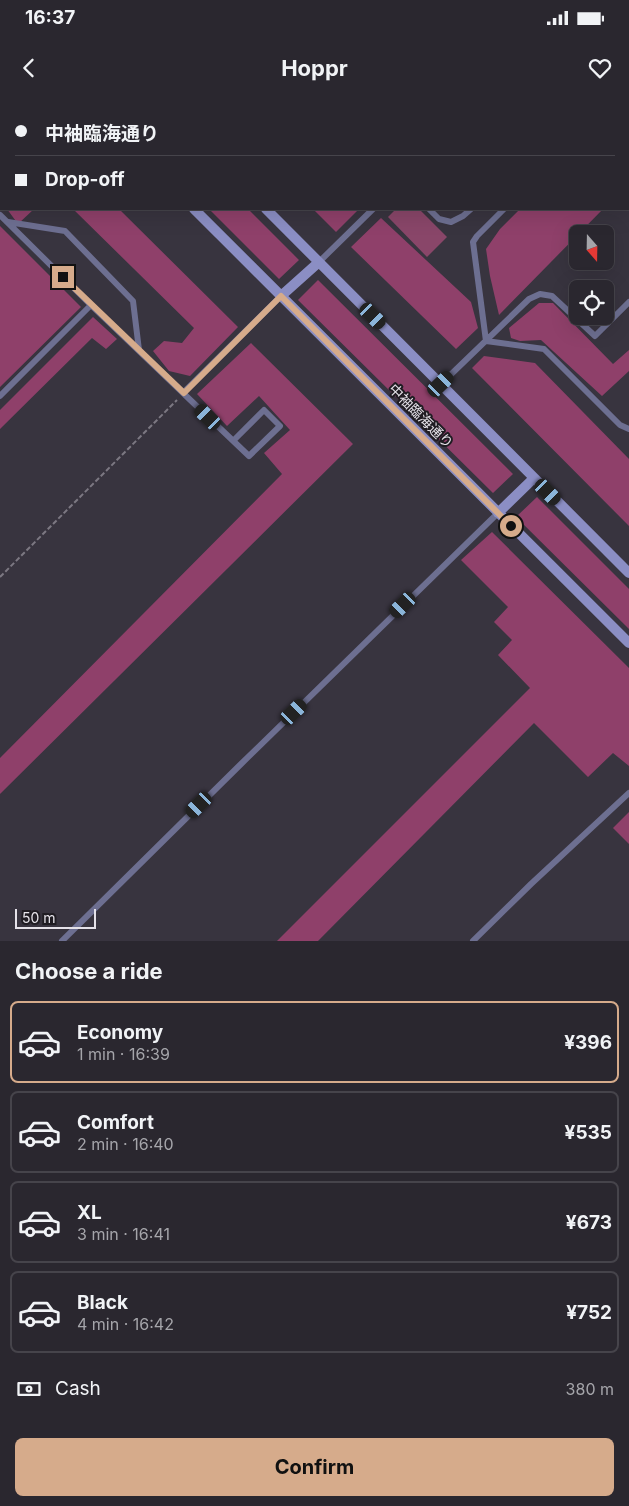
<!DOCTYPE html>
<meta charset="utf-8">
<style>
:root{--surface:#2a272f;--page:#322f37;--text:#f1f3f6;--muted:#a5a5aa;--line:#46444b;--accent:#d6ab8b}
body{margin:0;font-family:Inter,"Noto Sans JP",sans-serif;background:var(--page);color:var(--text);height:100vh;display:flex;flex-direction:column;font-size:19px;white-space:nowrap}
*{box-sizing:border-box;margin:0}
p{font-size:16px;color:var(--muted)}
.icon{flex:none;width:28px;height:28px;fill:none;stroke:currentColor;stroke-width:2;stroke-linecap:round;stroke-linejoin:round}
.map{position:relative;height:841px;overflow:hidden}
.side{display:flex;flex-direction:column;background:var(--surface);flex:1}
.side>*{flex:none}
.hud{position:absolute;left:0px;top:0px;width:630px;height:110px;box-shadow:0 5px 20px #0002,0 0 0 1px var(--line);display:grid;align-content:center;height:110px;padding:0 15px;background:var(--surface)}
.needle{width:32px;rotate:160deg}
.fabs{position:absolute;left:569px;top:125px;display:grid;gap:10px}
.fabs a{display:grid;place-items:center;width:45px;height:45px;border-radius:8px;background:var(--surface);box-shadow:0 5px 20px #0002,0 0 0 1px var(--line);font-size:25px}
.scale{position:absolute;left:15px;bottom:12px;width:81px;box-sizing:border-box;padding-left:5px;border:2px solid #e5e2e9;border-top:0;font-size:14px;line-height:18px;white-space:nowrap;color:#e5e2e9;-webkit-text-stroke:4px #1f1c22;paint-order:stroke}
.end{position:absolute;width:22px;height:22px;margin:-11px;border:6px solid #d6ab8b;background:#111;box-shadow:0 0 0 2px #111}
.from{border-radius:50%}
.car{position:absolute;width:15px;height:30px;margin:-15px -8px;border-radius:6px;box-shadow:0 0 4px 1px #0007;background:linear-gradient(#222 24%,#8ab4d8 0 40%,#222 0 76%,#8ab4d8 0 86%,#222 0)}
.hud b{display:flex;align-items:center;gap:18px;height:48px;font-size:19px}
.hud b+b{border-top:1px solid var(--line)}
.hud i{width:12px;height:12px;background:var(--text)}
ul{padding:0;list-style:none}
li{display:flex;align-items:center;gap:15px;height:82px;margin:0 10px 8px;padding:0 5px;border:2px solid var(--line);border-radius:8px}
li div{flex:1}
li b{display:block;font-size:19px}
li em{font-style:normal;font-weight:700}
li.current{border-color:var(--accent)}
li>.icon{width:45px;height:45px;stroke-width:1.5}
h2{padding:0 15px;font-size:22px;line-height:60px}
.pay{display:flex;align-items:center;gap:12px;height:55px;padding:0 15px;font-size:19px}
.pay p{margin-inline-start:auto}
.action{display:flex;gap:10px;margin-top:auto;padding:10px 15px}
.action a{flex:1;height:58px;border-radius:8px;background:var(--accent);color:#111;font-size:20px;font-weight:700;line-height:58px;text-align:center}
.status{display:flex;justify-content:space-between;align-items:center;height:35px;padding:0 25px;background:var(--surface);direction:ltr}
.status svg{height:14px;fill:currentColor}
header{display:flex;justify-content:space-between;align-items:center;height:65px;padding:0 15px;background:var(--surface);font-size:22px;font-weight:700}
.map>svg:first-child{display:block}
.green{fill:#894669}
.forest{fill:#8f406a}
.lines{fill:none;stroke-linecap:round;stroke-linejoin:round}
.path{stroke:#7c7882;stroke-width:2;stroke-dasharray:5 2.5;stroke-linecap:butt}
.lane{stroke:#6d6f91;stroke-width:6}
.secondary{stroke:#8b8ec4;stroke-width:10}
.route{stroke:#d6ab8b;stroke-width:6}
.labels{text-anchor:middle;stroke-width:4;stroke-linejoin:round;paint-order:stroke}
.street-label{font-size:14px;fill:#e5e2e9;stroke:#1f1c22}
</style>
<div class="status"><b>16:37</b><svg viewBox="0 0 49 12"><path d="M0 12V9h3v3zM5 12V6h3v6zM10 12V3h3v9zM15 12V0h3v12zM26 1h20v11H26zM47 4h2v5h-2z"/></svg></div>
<header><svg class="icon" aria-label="back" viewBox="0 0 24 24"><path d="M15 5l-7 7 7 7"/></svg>Hoppr<svg class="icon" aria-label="heart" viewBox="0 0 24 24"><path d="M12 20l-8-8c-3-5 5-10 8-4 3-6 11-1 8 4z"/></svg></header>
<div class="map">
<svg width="629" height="841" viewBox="0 0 629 841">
<rect width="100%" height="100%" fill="#38343f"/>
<path class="green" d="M396 109H419L447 137 427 157 388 117Z"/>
<path class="forest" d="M0 0H10L11 1H1V70L0 71Z
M7 109H34L18 124Z
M73 109H119L238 227 190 276 169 271 153 251 164 241 182 243 194 228Z
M209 109H248L299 160 279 179Z
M313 109H359L336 132Z
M520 109H603L499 215 490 176 486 149 500 129Z
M381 118 471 202 478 228 456 249 351 147Z
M0 126 81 207 0 287Z
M318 180 513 374 493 393 298 200Z
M539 203H553L613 264 629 250V271L602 296 541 240 520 241 511 238 509 228Z
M93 217 117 239 106 249 92 238 0 329V310Z
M251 243 353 344 0 694V658L282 374 264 353 290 330 259 296 227 326 197 294Z
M484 256 535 263 629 359V426L472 268Z
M537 397 629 489V529L516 417Z
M492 432 629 568V666L613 653 588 677 534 623 318 841H277L530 588 498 555 512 540 494 522 508 507 461 460Z
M629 712V744L613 728Z"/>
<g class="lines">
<path class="path" d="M0 477 177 300"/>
<path class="lane" d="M321 0 322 1
M432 0 434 1
M520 0 521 1
M594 0 595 1
M398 1 400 0
M512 1 513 0
M429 109 439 119 451 122 463 116 471 109
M504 109 477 136 473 142 486 241 544 249 620 325 629 329
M0 115 91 205 0 296
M8 122 65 131 133 201 139 250
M319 162 373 109
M91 205 183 293 281 196
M441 284 529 199 540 194 552 196 595 236 629 202
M183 293 249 356 280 326 264 310 233 341
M62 841 240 665 498 413
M473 841 531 784 629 693"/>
<path class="secondary" d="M85 0 86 1
M157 0 158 1
M116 1 117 0
M194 109 629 543
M266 109 629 473
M281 196 319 162
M498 413 534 378"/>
</g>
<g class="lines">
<path class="route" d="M63 177 184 293 281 196 511 426"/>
</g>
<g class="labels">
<g class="street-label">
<text transform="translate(421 316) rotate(45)" y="5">中袖臨海通り</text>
</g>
</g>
</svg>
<div class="fabs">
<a><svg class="needle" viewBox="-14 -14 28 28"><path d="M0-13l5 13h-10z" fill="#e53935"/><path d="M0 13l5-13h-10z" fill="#a5a5aa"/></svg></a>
<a><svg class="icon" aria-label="locate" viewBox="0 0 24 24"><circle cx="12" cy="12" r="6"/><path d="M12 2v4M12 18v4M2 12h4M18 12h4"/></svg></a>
</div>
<div class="scale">50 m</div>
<i class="end from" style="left:511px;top:426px"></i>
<i class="end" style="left:63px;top:177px"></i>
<i class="car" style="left:373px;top:216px;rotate:135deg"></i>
<i class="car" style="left:441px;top:284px;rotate:46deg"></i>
<i class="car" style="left:208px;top:317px;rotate:314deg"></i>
<i class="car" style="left:548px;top:392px;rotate:135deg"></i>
<i class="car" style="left:403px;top:505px;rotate:226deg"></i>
<i class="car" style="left:294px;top:612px;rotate:46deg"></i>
<i class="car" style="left:199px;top:705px;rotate:225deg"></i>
<div class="hud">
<b><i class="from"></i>中袖臨海通り</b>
<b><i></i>Drop-off</b>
</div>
</div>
<section class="side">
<h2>Choose a ride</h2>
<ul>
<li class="current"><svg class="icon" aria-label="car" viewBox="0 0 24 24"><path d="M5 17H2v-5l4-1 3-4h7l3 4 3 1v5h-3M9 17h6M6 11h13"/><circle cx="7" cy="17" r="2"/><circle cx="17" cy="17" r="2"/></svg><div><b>Economy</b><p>1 min · 16:39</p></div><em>¥396</em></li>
<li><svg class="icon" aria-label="car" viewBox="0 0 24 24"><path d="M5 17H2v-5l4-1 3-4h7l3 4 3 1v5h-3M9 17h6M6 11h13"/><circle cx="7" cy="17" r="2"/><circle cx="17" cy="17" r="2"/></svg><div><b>Comfort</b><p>2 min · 16:40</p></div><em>¥535</em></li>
<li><svg class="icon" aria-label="car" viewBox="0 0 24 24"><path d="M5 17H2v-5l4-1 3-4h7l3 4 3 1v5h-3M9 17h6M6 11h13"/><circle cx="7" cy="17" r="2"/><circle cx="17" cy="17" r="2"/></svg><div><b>XL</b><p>3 min · 16:41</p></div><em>¥673</em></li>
<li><svg class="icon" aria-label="car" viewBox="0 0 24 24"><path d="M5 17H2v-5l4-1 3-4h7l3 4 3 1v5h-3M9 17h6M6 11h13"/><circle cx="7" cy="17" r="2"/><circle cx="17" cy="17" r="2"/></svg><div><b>Black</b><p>4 min · 16:42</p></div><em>¥752</em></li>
</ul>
<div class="pay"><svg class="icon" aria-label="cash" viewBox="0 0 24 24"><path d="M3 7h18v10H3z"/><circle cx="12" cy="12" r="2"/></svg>Cash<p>380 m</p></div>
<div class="action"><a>Confirm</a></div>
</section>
